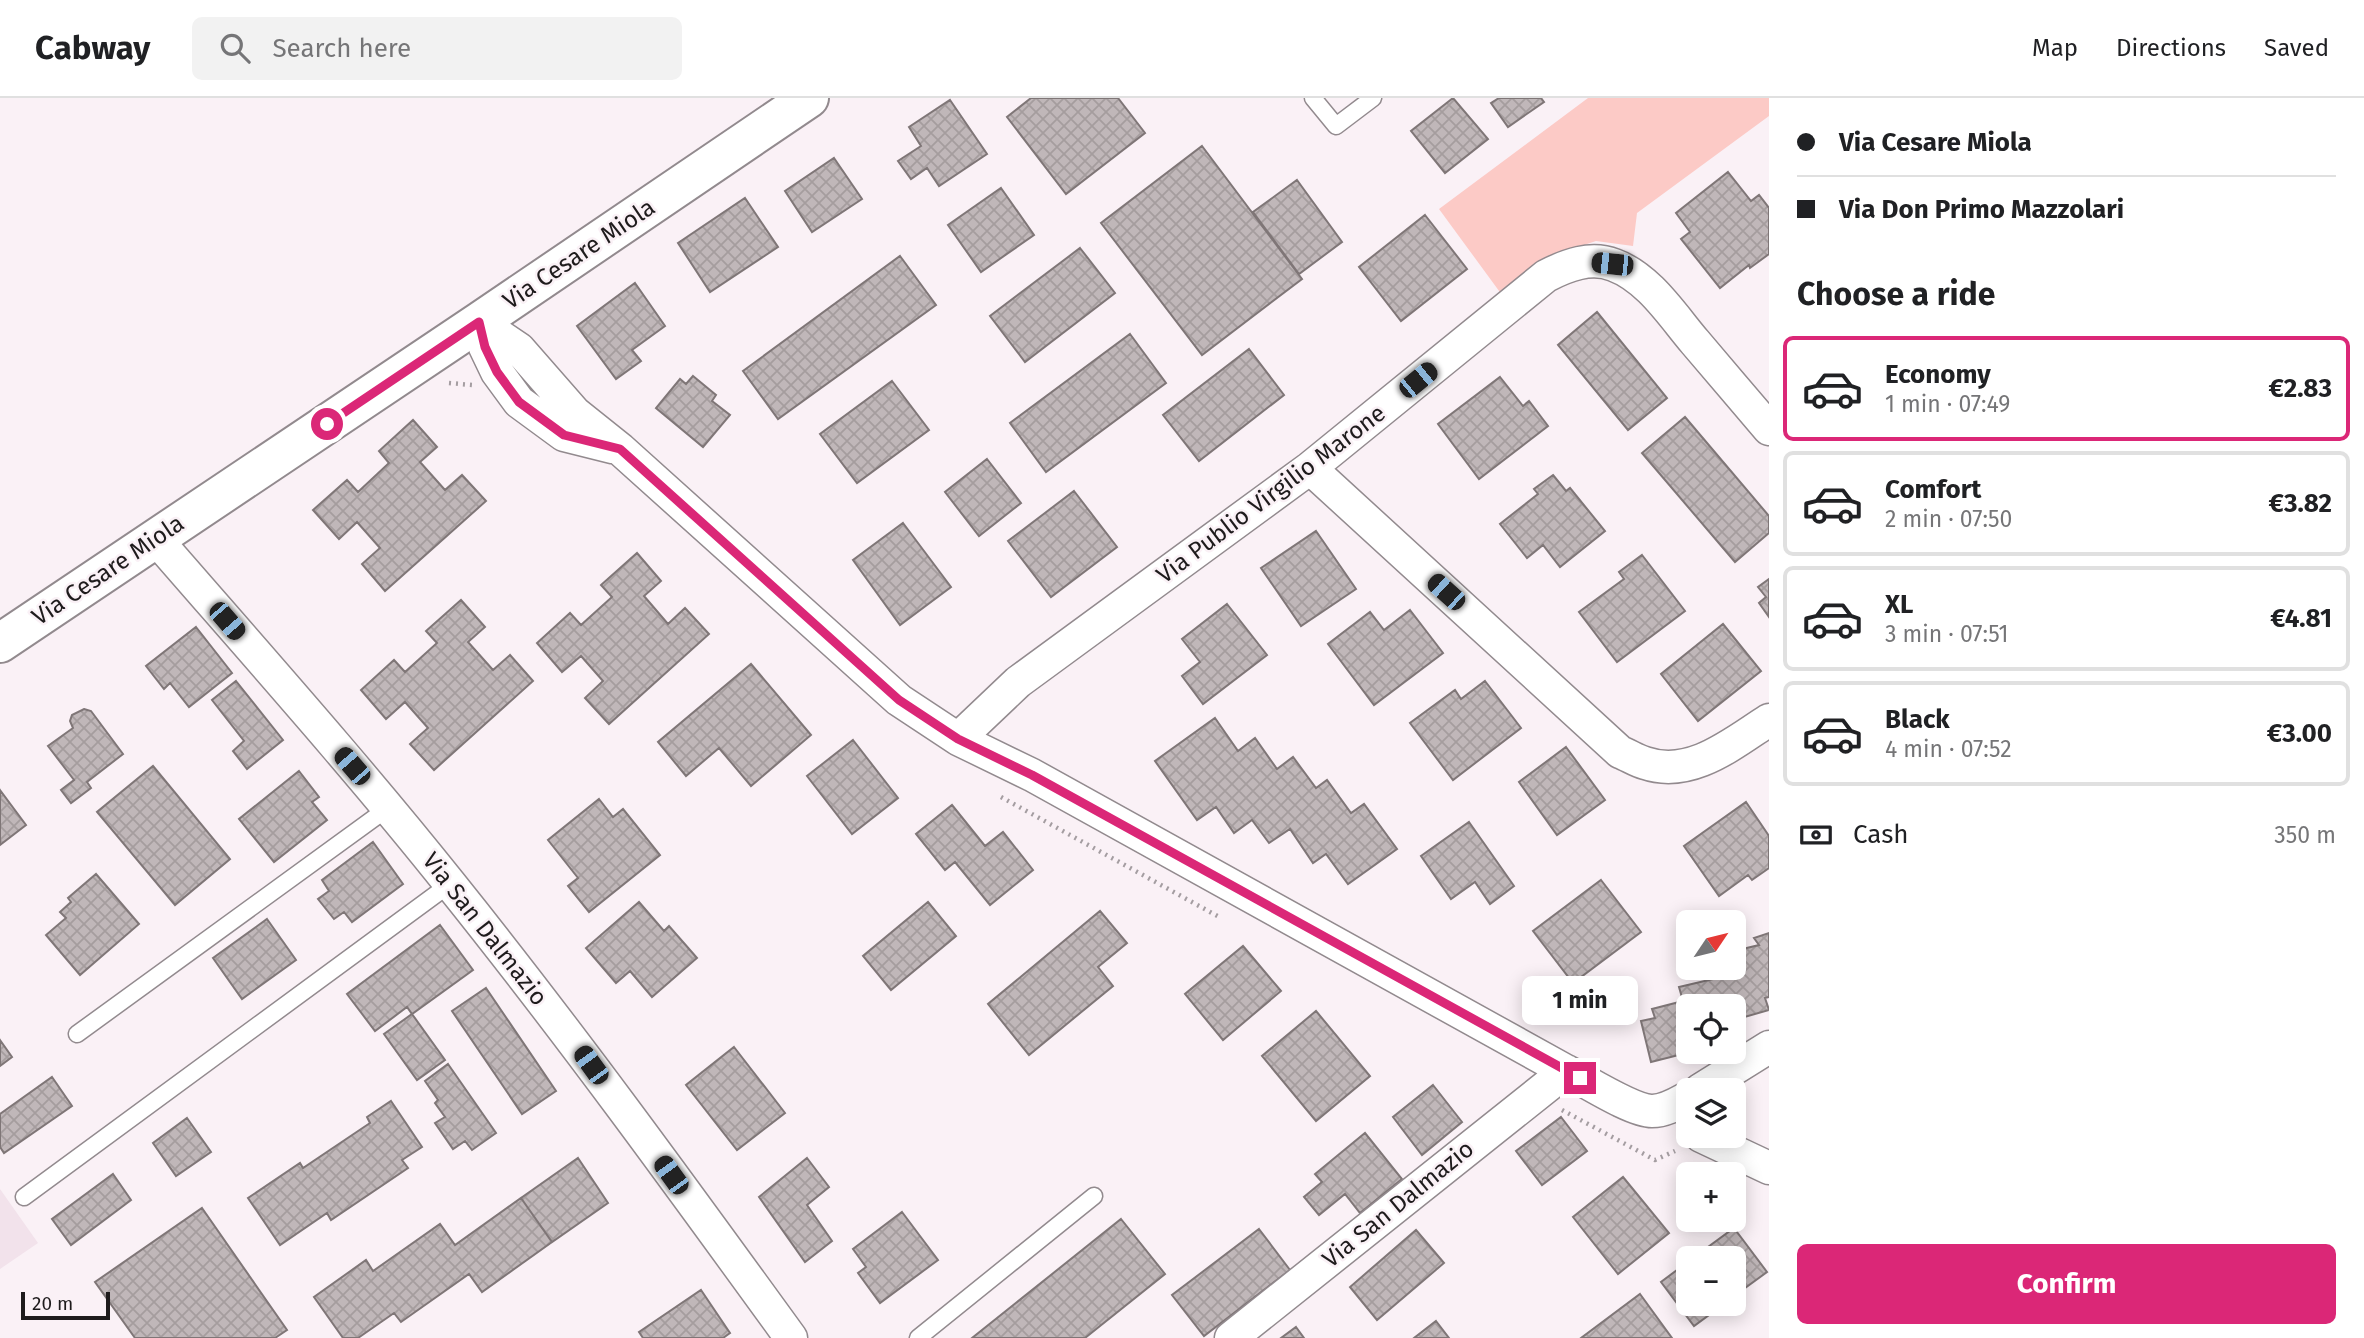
<!DOCTYPE html>
<meta charset="utf-8">
<style>
:root{--surface:#fff;--page:#f2f2f2;--text:#202124;--muted:#757577;--line:#e0e0e0;--accent:#db2777}
body{margin:0;font-family:"Fira Sans",sans-serif;background:var(--page);color:var(--text);height:100vh;display:flex;flex-direction:column;font-size:26px;white-space:nowrap}
*{box-sizing:border-box;margin:0}
p{font-size:23px;color:var(--muted)}
.icon{flex:none;width:38px;height:38px;fill:none;stroke:currentColor;stroke-width:2;stroke-linecap:round;stroke-linejoin:round}
.map{position:relative;flex:1;overflow:hidden}
.panel{display:flex;flex-direction:column;background:var(--surface);width:595px}
.panel>*{flex:none}
.banner{display:grid;align-content:center;height:154px;padding:0 28px;background:var(--surface)}
.needle{width:46px;rotate:55deg}
.fabs{position:absolute;left:1676px;top:812px;display:grid;gap:14px}
.fabs a{display:grid;place-items:center;width:70px;height:70px;border-radius:10px;background:var(--surface);box-shadow:0 4px 18px #0003;font-size:35px}
.scale{position:absolute;left:21px;bottom:18px;width:89px;box-sizing:border-box;padding-left:7px;border:4px solid #1e1b1c;border-top:0;font-size:19px;line-height:24px;white-space:nowrap;color:#1e1b1c;-webkit-text-stroke:5px #faf1f6;paint-order:stroke}
.end{position:absolute;width:32px;height:32px;margin:-16px;border:9px solid #db2777;background:#fff;box-shadow:0 0 0 4px #fff}
.from{border-radius:50%}
.bubble{position:absolute;height:49px;border-radius:10px;background:var(--surface);box-shadow:0 4px 18px #0003;font-size:23px;font-weight:700;line-height:49px;text-align:center}
.car{position:absolute;width:21px;height:42px;margin:-21px -10px;border-radius:9px;box-shadow:0 0 5px 2px #0007;background:linear-gradient(#222 24%,#8ab4d8 0 40%,#222 0 76%,#8ab4d8 0 86%,#222 0)}
.banner b{display:flex;align-items:center;gap:24px;height:66px;font-size:26px}
.banner b+b{border-top:2px solid var(--line)}
.banner i{width:18px;height:18px;background:var(--text)}
ul{padding:0;list-style:none}
li{display:flex;align-items:center;gap:21px;height:105px;margin:0 14px 10px;padding:0 14px;border:4px solid var(--line);border-radius:10px}
li div{flex:1}
li b{display:block;font-size:26px}
li em{font-style:normal;font-weight:700}
li.on{border-color:var(--accent)}
li>.icon{width:63px;height:63px;stroke-width:1.5}
h2{padding:0 28px;font-size:32px;line-height:84px}
.pay{display:flex;align-items:center;gap:18px;height:77px;padding:0 28px;font-size:26px}
.pay p{margin-inline-start:auto}
.primary-button{display:flex;gap:14px;margin-top:auto;padding:14px 28px}
.primary-button a{flex:1;height:80px;border-radius:10px;background:var(--accent);color:#fff;font-size:28px;font-weight:700;line-height:80px;text-align:center}
header{display:flex;align-items:center;gap:42px;box-sizing:border-box;height:98px;padding:0 35px;background:var(--surface);border-bottom:2px solid var(--line)}
header strong{font-size:33px}
nav{display:flex;gap:38px;margin-inline-start:auto;font-size:24px}
.search{width:490px;height:63px;background:var(--page);display:flex;align-items:center;gap:18px;box-sizing:border-box;padding:0 24px;border-radius:10px;color:var(--muted);font-size:26px}
main{display:flex;flex:1;min-height:0}
.map>svg:first-child{display:block}
.built{fill:#f2e2eb}
.green{fill:#fccac6}
.building{fill:url(#building-cross-hatch);stroke:#7f7677;stroke-width:2}
.lines{fill:none;stroke-linecap:round;stroke-linejoin:round}
.service-casing{stroke:#928a8e;stroke-width:19}
.minor-casing{stroke:#928a8e;stroke-width:35}
.tertiary-casing{stroke:#928a8e;stroke-width:42}
.path{stroke:#a49da1;stroke-width:4.5;stroke-dasharray:2 5;stroke-linecap:butt}
.service{stroke:#fff;stroke-width:16}
.minor{stroke:#fff;stroke-width:32}
.tertiary{stroke:#fff;stroke-width:38}
.route{stroke:#db2777;stroke-width:9}
.labels{text-anchor:middle;stroke-width:5;stroke-linejoin:round;paint-order:stroke}
.street-label{font-size:24px;fill:#1e1b1c;stroke:#faf1f6}
</style>
<header>
<strong>Cabway</strong>
<div class="search"><svg class="icon" aria-label="search" viewBox="0 0 24 24"><circle cx="10" cy="10" r="6"/><path d="M15 15l6 6"/></svg>Search here</div>
<nav><a>Map</a><a>Directions</a><a>Saved</a></nav>
</header>
<main>
<div class="map">
<svg width="1769" height="1240" viewBox="0 0 1769 1240">
<defs>
<pattern id="building-cross-hatch" width="8" height="8" patternUnits="userSpaceOnUse" patternTransform="scale(1.75)"><rect width="8" height="8" fill="#c0b7b9"/><path d="M0 0l8 8M0 8l8-8" fill="none" stroke="#a59d9e"/></pattern>
</defs>
<rect width="100%" height="100%" fill="#faf1f6"/>
<path class="built" d="M0 1091 38 1145 0 1171Z"/>
<path class="green" d="M1588 0H1769V18L1637 115 1633 148 1596 143 1557 156 1502 197 1439 111Z"/>
<path class="building" d="M1031 0H1118L1145 35 1066 96 1007 19Z
M1453 0 1488 41 1445 75 1411 33Z
M1499 0H1541L1544 4 1508 29 1491 5Z
M950 2 987 56 939 88 927 70 911 81 898 63 921 48 909 29Z
M1202 48 1302 181 1202 257 1101 125Z
M834 60 862 101 812 134 785 93Z
M1728 74 1751 103 1759 97 1769 110V156L1750 170 1749 167 1720 190 1681 141 1690 134 1676 115Z
M1297 82 1342 144 1299 176 1253 114Z
M1001 90 1034 137 981 174 948 127Z
M745 100 778 149 710 194 678 145Z
M1425 117 1467 171 1401 223 1359 169Z
M1080 150 1115 195 1025 264 990 218Z
M900 158 936 207 778 321 743 273Z
M635 185 665 228 632 252 641 263 616 281 577 228Z
M1597 214 1667 300 1628 332 1558 247Z
M1130 236 1166 285 1046 374 1010 325Z
M1249 251 1284 297 1199 363 1163 317Z
M693 278 716 297 712 303 730 317 703 349 656 310 680 281 686 286Z
M1500 279 1523 308 1529 303 1548 328 1479 381 1438 326Z
M892 283 929 332 857 385 820 336Z
M1685 319 1769 418V435L1735 464 1642 355Z
M413 322 437 349 420 364 445 392 462 377 486 403 385 493 362 466 380 450 357 424 339 441 313 412 347 382 358 394 389 365 379 353Z
M987 361 1021 405 979 438 945 394Z
M1553 377 1566 393 1570 390 1605 433 1560 469 1543 447 1527 460 1500 426 1538 396 1534 391Z
M1074 393 1117 449 1051 499 1008 443Z
M903 425 951 489 900 527 853 462Z
M1316 433 1356 491 1301 528 1261 470Z
M637 455 661 483 644 498 668 526 685 510 709 536 609 626 585 600 603 583 581 558 562 574 537 545 570 515 581 527 612 499 601 487Z
M1642 457 1685 513 1617 564 1579 514 1624 481 1619 474Z
M1769 481V519L1759 505 1766 499 1758 489Z
M461 502 485 529 468 544 493 572 510 557 533 583 434 672 410 646 428 630 405 604 386 621 361 592 394 562 405 574 437 545 426 533Z
M1227 506 1267 557 1203 606 1182 578 1200 564 1182 541Z
M1410 512 1443 555 1374 607 1328 546 1370 514 1384 532Z
M1723 526 1761 573 1698 623 1661 576Z
M196 529 232 575 189 609 170 585 164 591 146 568Z
M751 566 811 637 751 688 719 650 686 678 658 644Z
M236 583 283 642 247 671 233 653 244 643 212 602Z
M1485 583 1521 630 1453 682 1410 625 1455 592 1461 601Z
M84 611 91 613 123 656 87 684 91 690 71 705 61 692 74 682 48 648 73 630 70 623 72 617Z
M1215 620 1238 653 1255 640 1277 671 1293 659 1316 690 1327 682 1351 715 1364 706 1397 751 1348 786 1326 756 1313 765 1290 731 1269 745 1252 722 1234 735 1216 709 1197 722 1155 663Z
M853 642 898 700 852 736 807 678Z
M1566 649 1605 702 1557 737 1519 684Z
M153 668 230 761 175 807 97 714Z
M299 673 319 699 312 704 327 722 274 764 239 721Z
M0 692 26 727 0 747Z
M599 701 613 719 623 711 660 757 589 814 568 788 578 780 548 742Z
M1746 704 1769 738V770L1752 782 1748 777 1719 798 1684 748Z
M952 707 985 748 1003 734 1033 772 990 807 955 764 945 772 916 736Z
M1469 724 1514 788 1490 806 1475 784 1451 801 1421 758Z
M373 744 403 786 352 824 344 814 334 821 318 801 329 793 322 782Z
M96 776 139 826 80 877 46 837 66 820 60 814 71 804 68 800Z
M1601 782 1641 834 1573 885 1533 833Z
M639 804 664 833 669 828 697 860 652 899 630 873 616 885 586 850Z
M928 804 956 838 891 892 863 858Z
M1100 813 1127 845 1098 869 1113 888 1029 957 988 906Z
M267 821 296 862 242 901 213 860Z
M440 827 473 872 412 916 407 909 375 933 347 896Z
M1769 835V899L1765 900 1769 912 1734 922V908H1689V950L1685 951 1683 956 1651 964 1641 923 1655 920 1652 911 1683 903 1679 889 1726 878 1724 870H1734V853L1759 847 1754 840Z
M1243 848 1281 893 1223 942 1185 896Z
M486 890 556 993 522 1016 452 913Z
M1316 913 1370 978 1316 1023 1262 958Z
M412 916 445 962 417 982 384 936Z
M0 942 12 959 0 968Z
M734 949 785 1015 737 1052 686 987Z
M448 966 496 1035 472 1052 465 1043 453 1051 435 1025 445 1019 435 1005 438 1002 425 983Z
M52 979 72 1008 4 1055 0 1049V1016Z
M1433 987 1462 1024 1422 1057 1393 1019Z
M391 1003 422 1049 402 1062 408 1070 331 1122 327 1115 280 1147 248 1100 300 1065 303 1070 370 1025 367 1019Z
M1561 1019 1587 1053 1542 1087 1516 1053Z
M187 1020 211 1054 176 1078 153 1045Z
M1365 1035 1402 1081 1360 1115 1345 1096 1319 1117 1304 1099 1322 1084 1315 1076Z
M578 1060 608 1105 552 1144 521 1100Z
M807 1060 829 1089 807 1107 832 1143 805 1164 759 1099Z
M113 1076 131 1102 71 1147 52 1121Z
M1623 1079 1669 1135 1618 1176 1573 1119Z
M521 1100 552 1144 482 1194 469 1176 401 1224 394 1215 358 1240H343L314 1199 366 1162 373 1173 440 1126 455 1147Z
M202 1110 287 1232 275 1240H135L95 1184Z
M902 1114 938 1162 880 1205 858 1175 866 1169 853 1151Z
M1121 1121 1165 1176 1085 1240H972Z
M1734 1130 1767 1174 1734 1198V1160H1693Z
M1259 1131 1290 1172 1204 1238 1172 1197Z
M1416 1132 1444 1165 1377 1222 1350 1189Z
M1689 1163V1206H1724L1694 1228 1661 1184Z
M701 1192 730 1235 723 1240H643L639 1234Z
M1640 1196 1672 1240H1581Z
M1436 1223 1449 1240H1414Z
M1296 1229 1304 1240H1281Z"/>
<g class="lines">
<g class="service-casing">
<path id="service" d="M1313 0 1336 28 1373 0
M77 936 388 710
M24 1099 450 786
M918 1240 1094 1098"/>
</g>
<g class="minor-casing">
<path id="minor" d="M479 224 519 251 575 315 620 351 899 602 958 641 1032 677 1566 973C1586 983 1632 1013 1652 1013 1666 1013 1678 1005 1689 999
M479 224 485 249 497 274 519 304 564 337 612 349
M1310 370 1620 654C1628 657 1637 663 1645 665 1691 681 1733 645 1769 622
M156 441C255 555 356 668 451 787 569 934 680 1087 791 1240
M958 641 1018 584 1310 370 1546 178C1567 167 1591 158 1614 167 1649 180 1672 217 1695 244 1720 273 1744 302 1769 331
M1700 992 1769 949
M1701 1038 1769 1070
M1231 1240 1566 973"/>
</g>
<g class="tertiary-casing">
<path id="tertiary" d="M0 545 479 224 809 0"/>
</g>
<path class="path" d="M449 285 472 287
M1001 699 1221 820
M1562 1012 1655 1062 1675 1053"/>
<use href="#service" class="service"/>
<use href="#minor" class="minor"/>
<use href="#tertiary" class="tertiary"/>
</g>
<g class="lines">
<path class="route" d="M327 326 479 224 485 249 497 274 519 304 564 337 620 351 899 602 958 641 1032 677 1580 980"/>
</g>
<g class="labels">
<g class="street-label">
<text transform="translate(579 156) rotate(-34)" y="8">Via Cesare Miola</text>
<text transform="translate(1271 396) rotate(-37)" y="8">Via Publio Virgilio Marone</text>
<text transform="translate(108 472) rotate(-34)" y="8">Via Cesare Miola</text>
<text transform="translate(485 831) rotate(52)" y="8">Via San Dalmazio</text>
<text transform="translate(1398 1106) rotate(-39)" y="8">Via San Dalmazio</text>
</g>
</g>
</svg>
<div class="fabs">
<a><svg class="needle" viewBox="-14 -14 28 28"><path d="M0-13l5 13h-10z" fill="#e53935"/><path d="M0 13l5-13h-10z" fill="#757577"/></svg></a>
<a><svg class="icon" aria-label="locate" viewBox="0 0 24 24"><circle cx="12" cy="12" r="6"/><path d="M12 2v4M12 18v4M2 12h4M18 12h4"/></svg></a>
<a><svg class="icon" aria-label="layers" viewBox="0 0 24 24"><path d="M12 4l9 5-9 5-9-5zM3 14l9 5 9-5"/></svg></a>
<a>+</a>
<a>−</a>
</div>
<div class="scale">20 m</div>
<i class="end from" style="left:327px;top:326px"></i>
<i class="end" style="left:1580px;top:980px"></i>
<div class="bubble" style="left:1522px;top:878px;width:116px">1 min</div>
<i class="car" style="left:1612px;top:166px;rotate:276deg"></i>
<i class="car" style="left:1418px;top:282px;rotate:51deg"></i>
<i class="car" style="left:1446px;top:494px;rotate:312deg"></i>
<i class="car" style="left:227px;top:523px;rotate:139deg"></i>
<i class="car" style="left:352px;top:668px;rotate:319deg"></i>
<i class="car" style="left:591px;top:967px;rotate:324deg"></i>
<i class="car" style="left:671px;top:1077px;rotate:324deg"></i>
</div>
<section class="panel">
<div class="banner">
<b><i class="from"></i>Via Cesare Miola</b>
<b><i></i>Via Don Primo Mazzolari</b>
</div>
<h2>Choose a ride</h2>
<ul>
<li class="on"><svg class="icon" aria-label="car" viewBox="0 0 24 24"><path d="M5 17H2v-5l4-1 3-4h7l3 4 3 1v5h-3M9 17h6M6 11h13"/><circle cx="7" cy="17" r="2"/><circle cx="17" cy="17" r="2"/></svg><div><b>Economy</b><p>1 min · 07:49</p></div><em>€2.83</em></li>
<li><svg class="icon" aria-label="car" viewBox="0 0 24 24"><path d="M5 17H2v-5l4-1 3-4h7l3 4 3 1v5h-3M9 17h6M6 11h13"/><circle cx="7" cy="17" r="2"/><circle cx="17" cy="17" r="2"/></svg><div><b>Comfort</b><p>2 min · 07:50</p></div><em>€3.82</em></li>
<li><svg class="icon" aria-label="car" viewBox="0 0 24 24"><path d="M5 17H2v-5l4-1 3-4h7l3 4 3 1v5h-3M9 17h6M6 11h13"/><circle cx="7" cy="17" r="2"/><circle cx="17" cy="17" r="2"/></svg><div><b>XL</b><p>3 min · 07:51</p></div><em>€4.81</em></li>
<li><svg class="icon" aria-label="car" viewBox="0 0 24 24"><path d="M5 17H2v-5l4-1 3-4h7l3 4 3 1v5h-3M9 17h6M6 11h13"/><circle cx="7" cy="17" r="2"/><circle cx="17" cy="17" r="2"/></svg><div><b>Black</b><p>4 min · 07:52</p></div><em>€3.00</em></li>
</ul>
<div class="pay"><svg class="icon" aria-label="cash" viewBox="0 0 24 24"><path d="M3 7h18v10H3z"/><circle cx="12" cy="12" r="2"/></svg>Cash<p>350 m</p></div>
<div class="primary-button"><a>Confirm</a></div>
</section>
</main>
